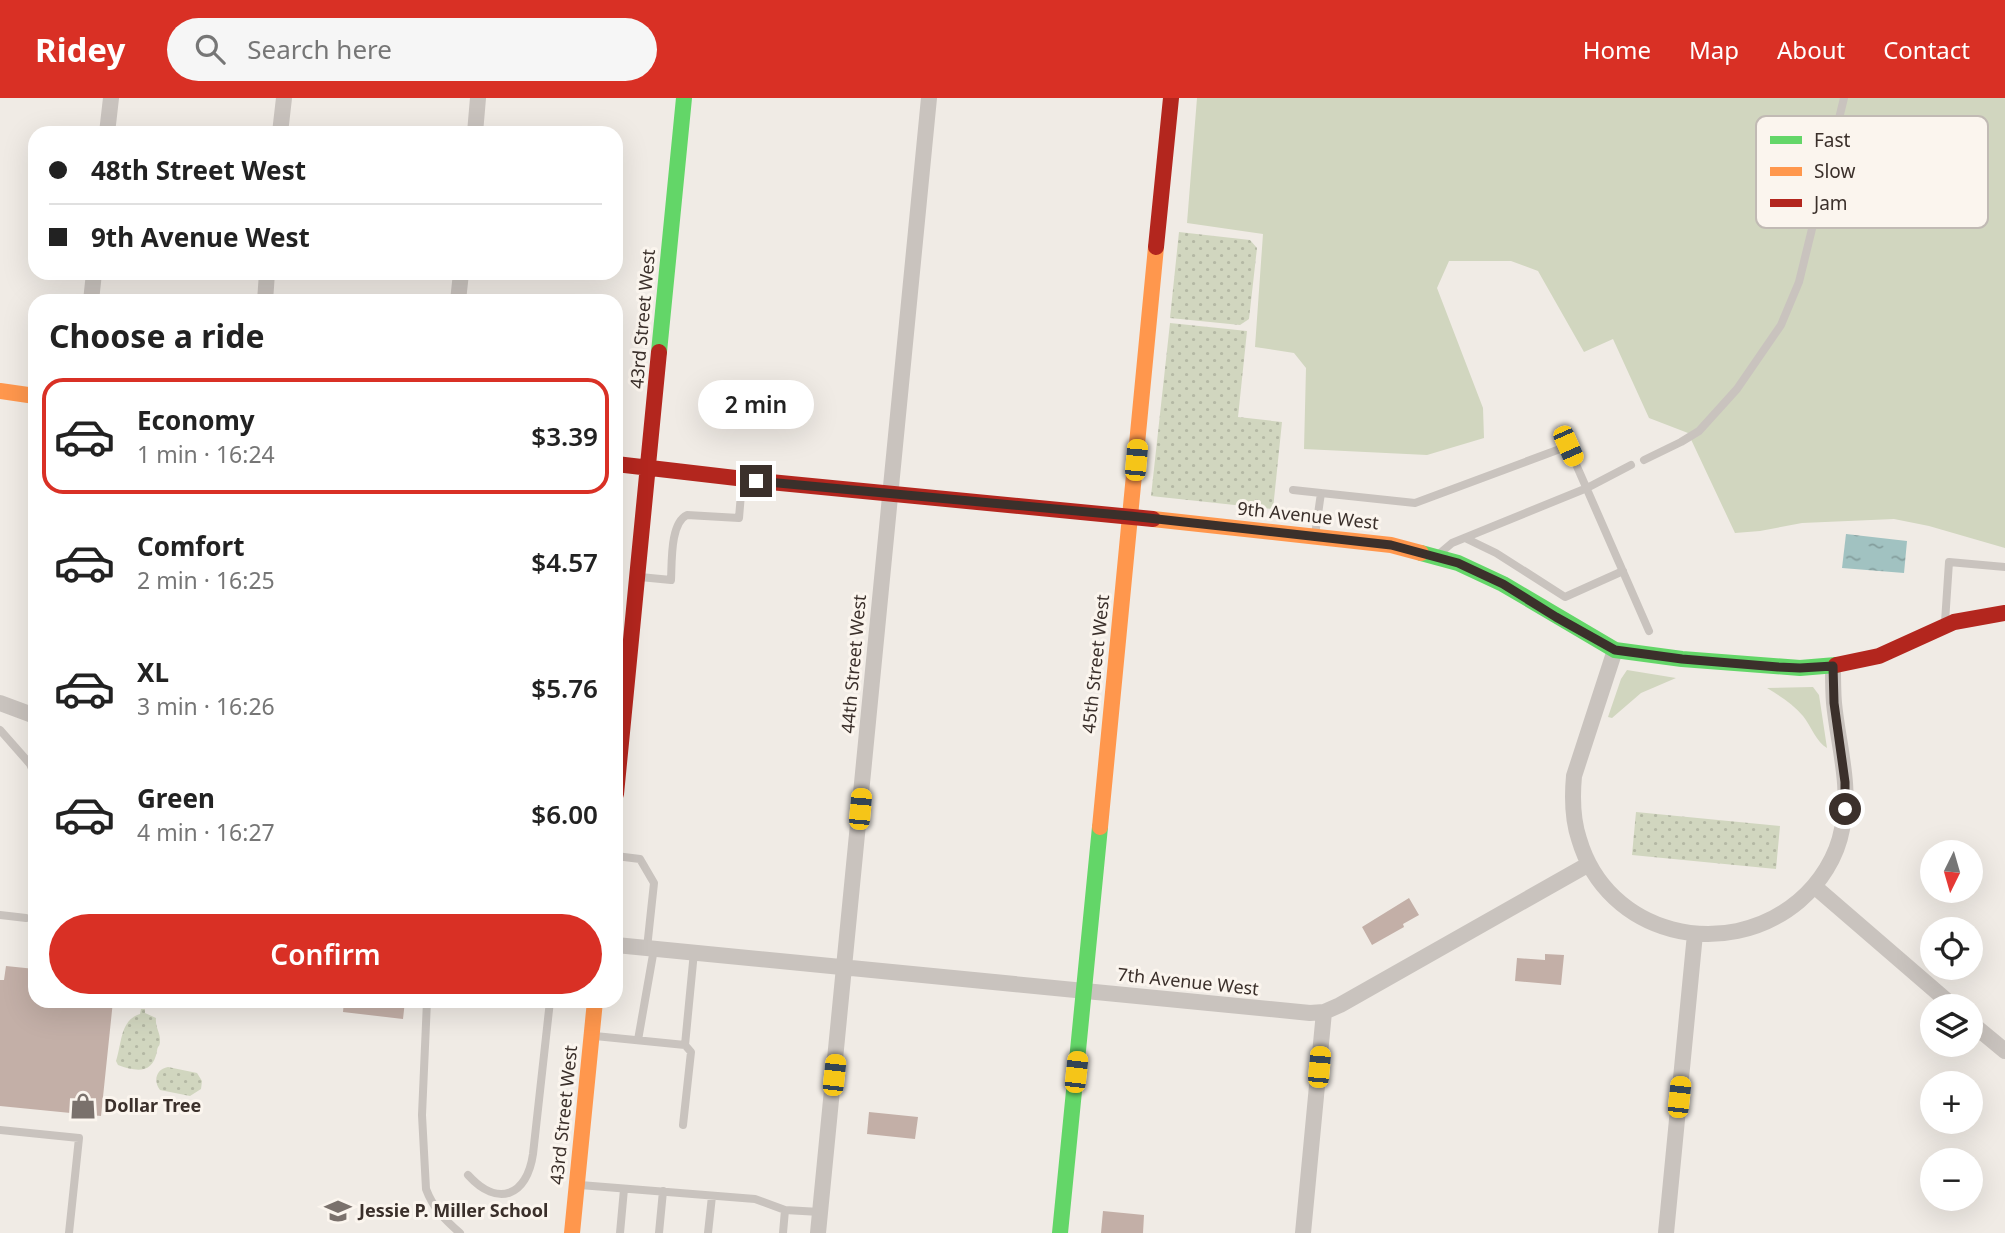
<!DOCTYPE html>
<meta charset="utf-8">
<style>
:root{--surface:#fff;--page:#f6f6f6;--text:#222;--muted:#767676;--line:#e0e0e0;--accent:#d93025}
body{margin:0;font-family:"Noto Sans",sans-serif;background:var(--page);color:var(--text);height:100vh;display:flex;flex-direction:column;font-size:26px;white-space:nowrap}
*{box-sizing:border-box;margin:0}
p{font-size:23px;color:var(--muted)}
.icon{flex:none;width:38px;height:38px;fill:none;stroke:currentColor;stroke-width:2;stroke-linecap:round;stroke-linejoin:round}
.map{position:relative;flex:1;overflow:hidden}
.panel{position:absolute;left:28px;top:196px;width:595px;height:714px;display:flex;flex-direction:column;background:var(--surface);border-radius:21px;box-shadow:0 7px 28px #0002}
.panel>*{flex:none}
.guide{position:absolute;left:28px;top:28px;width:595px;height:154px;border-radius:21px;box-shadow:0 7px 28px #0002;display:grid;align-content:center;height:154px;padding:0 21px;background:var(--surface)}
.needle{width:46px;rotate:185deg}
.buttons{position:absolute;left:1920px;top:742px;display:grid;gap:14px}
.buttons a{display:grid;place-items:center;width:63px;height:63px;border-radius:50%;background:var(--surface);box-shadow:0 7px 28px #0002;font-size:35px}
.end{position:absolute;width:32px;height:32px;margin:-16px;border:9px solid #3b302b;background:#fff;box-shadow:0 0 0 4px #fff}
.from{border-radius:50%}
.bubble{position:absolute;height:49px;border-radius:24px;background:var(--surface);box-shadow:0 7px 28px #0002;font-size:23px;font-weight:600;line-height:49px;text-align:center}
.car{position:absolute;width:21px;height:42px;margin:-21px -10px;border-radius:9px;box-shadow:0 0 5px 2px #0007;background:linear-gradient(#f5c518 24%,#345 0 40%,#f5c518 0 76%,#345 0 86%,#f5c518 0)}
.guide b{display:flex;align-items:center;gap:24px;height:66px;font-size:26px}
.guide b+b{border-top:2px solid var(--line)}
.guide i{width:18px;height:18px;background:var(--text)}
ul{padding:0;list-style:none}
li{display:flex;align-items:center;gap:21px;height:116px;margin:0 14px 10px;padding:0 7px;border:4px solid transparent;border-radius:21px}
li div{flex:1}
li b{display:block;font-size:26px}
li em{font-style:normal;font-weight:600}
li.current{border-color:var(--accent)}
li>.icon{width:63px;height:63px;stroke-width:1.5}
h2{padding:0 21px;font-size:32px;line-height:84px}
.primary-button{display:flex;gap:14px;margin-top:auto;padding:14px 21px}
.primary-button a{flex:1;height:80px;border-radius:42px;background:var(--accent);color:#fff;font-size:28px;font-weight:600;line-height:80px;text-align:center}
header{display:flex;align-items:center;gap:42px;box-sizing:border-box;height:98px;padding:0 35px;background:var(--accent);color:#fff}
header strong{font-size:33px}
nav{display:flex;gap:38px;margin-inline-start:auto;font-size:24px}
.search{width:490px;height:63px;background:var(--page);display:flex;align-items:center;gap:18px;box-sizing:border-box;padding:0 24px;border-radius:38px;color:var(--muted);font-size:26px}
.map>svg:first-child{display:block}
.grass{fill:#d1d6bf}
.park{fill:url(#park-dots)}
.water{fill:url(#water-ripples)}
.building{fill:#c3afa7}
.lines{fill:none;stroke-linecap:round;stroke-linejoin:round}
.lane{stroke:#c9c3be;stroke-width:8}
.street{stroke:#c9c3be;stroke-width:16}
.fast{stroke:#63d668;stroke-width:16}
.slow{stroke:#ff974d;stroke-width:16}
.jam{stroke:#b3261e;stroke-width:16}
.route{stroke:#3b302b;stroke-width:9}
.labels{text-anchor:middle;stroke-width:6;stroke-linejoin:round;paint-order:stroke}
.street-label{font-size:18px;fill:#3b302b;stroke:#fbf5ee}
.poi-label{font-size:18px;font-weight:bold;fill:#3b302b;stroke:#fbf5ee;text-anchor:start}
.key{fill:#fbf5ee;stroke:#c1bab4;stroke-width:2}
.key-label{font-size:19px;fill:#3b302b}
</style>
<header>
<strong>Ridey</strong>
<div class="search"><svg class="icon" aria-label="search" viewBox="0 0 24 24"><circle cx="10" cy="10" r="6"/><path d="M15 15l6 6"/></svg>Search here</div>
<nav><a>Home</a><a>Map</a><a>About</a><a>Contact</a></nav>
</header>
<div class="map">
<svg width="2005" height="1135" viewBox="0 0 2005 1135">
<defs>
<pattern id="park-dots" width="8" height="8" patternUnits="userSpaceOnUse" patternTransform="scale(1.75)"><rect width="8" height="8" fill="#d1d6bf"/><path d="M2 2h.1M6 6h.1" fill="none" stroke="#b4b8a4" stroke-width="1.8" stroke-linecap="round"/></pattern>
<pattern id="water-ripples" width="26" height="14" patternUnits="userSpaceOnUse" patternTransform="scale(1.75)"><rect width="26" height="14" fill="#a1c2c1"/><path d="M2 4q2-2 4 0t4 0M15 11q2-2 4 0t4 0" fill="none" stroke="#849e9d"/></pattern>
</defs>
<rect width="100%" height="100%" fill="#f0ebe5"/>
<path class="grass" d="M1197 0H2005V450L1929 428 1894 421 1802 425 1760 433 1735 435 1688 335 1649 320 1613 241 1584 254 1538 173 1511 163H1449L1437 190 1483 310 1484 340 1427 357 1304 351 1306 270 1294 255 1255 249 1263 136 1187 125Z
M1627 572 1676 580 1641 595 1612 620 1608 619 1621 581Z
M1813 589 1819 597 1827 650C1817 645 1811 628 1803 618 1793 606 1780 598 1767 590Z"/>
<path class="park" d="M1179 134 1250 142 1257 150 1249 221 1240 227 1170 220Z
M1170 225 1247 233 1238 319 1282 324 1273 411 1151 398Z
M1636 714 1780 728 1776 771 1632 757Z
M141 911H145V915L156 920C155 929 160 934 160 942 160 950 158 946 157 953 153 976 137 974 118 967L116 963C122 945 120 922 140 916Z
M168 969 197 975 202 983 201 991 190 998 160 992C153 983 156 971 168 969Z"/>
<path class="water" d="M1846 436 1907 443 1904 475 1842 470Z"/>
<path class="building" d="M1409 800 1419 817 1403 826 1404 829 1372 847 1362 829Z
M1545 856 1564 857 1561 887 1515 883 1517 860 1545 862Z
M6 868 35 871V903H113L101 1018 0 1008V882H4Z
M344 903H405L403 921 343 914Z
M869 1014 918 1019 915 1041 867 1036Z
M1103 1113 1144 1117 1143 1135H1101Z"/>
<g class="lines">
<path class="lane" d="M1644 362 1681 344 1699 333 1737 291 1781 227 1799 184 1844 0
M1293 392 1321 395
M1315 437 1321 395 1415 405 1568 348 1649 533
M1465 440 1496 455 1565 499 1623 473
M1439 456 1452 445 1587 390 1631 367
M640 479 671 482C672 464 670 425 687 417L739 420 742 384
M1945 524 1949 464 2005 469
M0 632 30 666 35 677
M33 729 35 719
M616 758 640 761 654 785 647 850
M0 817 26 820
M427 903 422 1017 426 1091C433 1110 445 1122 460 1135
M595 938 685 947 694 854
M638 942 654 851
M683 1027 691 954 685 947
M0 1032 79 1040 69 1135
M468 1077C498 1110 527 1098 533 1056L550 903
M580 1087 755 1101 785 1112 820 1114
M620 1135 624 1091
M659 1135 663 1093
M708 1135 712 1098
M783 1135 785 1112"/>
<path class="street" d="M107 35 111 0
M280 35 284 0
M475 35 478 0
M91 203 94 175
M265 203 267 175
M458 203 461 175
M1615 552 1574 678C1572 700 1572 720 1579 741 1607 837 1725 865 1799 803 1820 785 1837 759 1842 731 1852 689 1838 647 1834 605 1833 593 1833 580 1833 568
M0 605 35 618
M1814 788 1953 908
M616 847 1310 915 1324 914 1340 907 1589 766
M1970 924 2005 953
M818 1135 929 0
M1303 1135 1324 914
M1666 1135 1695 836"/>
<path class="fast" d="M659 254 684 0
M1421 455 1458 465 1503 486 1615 552 1682 561 1800 570 1836 567
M1060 1135 1100 729"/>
<path class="slow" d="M0 293 35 298
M1153 421 1391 447 1421 455
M1100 729 1156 149
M572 1135 595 903"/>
<path class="jam" d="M1156 149 1171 0
M616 366 770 384 1153 421
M1836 567 1879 558 1954 524 2005 515
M616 696 659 254"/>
</g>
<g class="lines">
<path class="route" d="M756 383 1130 418 1391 447 1458 465 1503 486 1556 519 1615 552 1682 561 1778 569 1800 570 1833 568 1834 605 1845 684V711"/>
</g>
<defs>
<g id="shop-bare" transform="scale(2.1)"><path d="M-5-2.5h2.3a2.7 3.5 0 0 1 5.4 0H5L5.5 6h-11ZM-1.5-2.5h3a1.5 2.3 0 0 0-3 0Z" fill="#7a716c" stroke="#fbf5ee" stroke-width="2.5" paint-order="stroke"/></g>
<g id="school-bare" transform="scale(2.1)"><path d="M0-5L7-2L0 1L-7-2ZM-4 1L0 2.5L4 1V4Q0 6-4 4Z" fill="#7a716c" stroke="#fbf5ee" stroke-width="2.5" paint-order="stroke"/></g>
</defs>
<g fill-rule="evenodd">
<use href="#shop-bare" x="83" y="1008"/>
<use href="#school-bare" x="338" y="1113"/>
</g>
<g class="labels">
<g class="street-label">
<text transform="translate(643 221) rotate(-85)" y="6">43rd Street West</text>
<text transform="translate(1308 418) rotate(6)" y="6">9th Avenue West</text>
<text transform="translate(854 566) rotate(-85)" y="6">44th Street West</text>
<text transform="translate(1096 566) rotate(-84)" y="6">45th Street West</text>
<text transform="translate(1188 884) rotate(6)" y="6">7th Avenue West</text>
<text transform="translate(564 1017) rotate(-84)" y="6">43rd Street West</text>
</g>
<g class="poi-label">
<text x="104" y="1014">Dollar Tree</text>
<text x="359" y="1119">Jessie P. Miller School</text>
</g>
</g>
<rect x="1756" y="18" width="232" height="112" rx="10" class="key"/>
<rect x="1770" y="38" width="32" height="8" fill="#63d668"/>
<rect x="1770" y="69" width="32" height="9" fill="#ff974d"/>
<rect x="1770" y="101" width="32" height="8" fill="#b3261e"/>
<g class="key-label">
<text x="1814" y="49">Fast</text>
<text x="1814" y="80">Slow</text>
<text x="1814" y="112">Jam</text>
</g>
</svg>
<div class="buttons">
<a><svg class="needle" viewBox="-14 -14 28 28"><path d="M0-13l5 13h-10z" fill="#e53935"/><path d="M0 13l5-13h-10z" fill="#767676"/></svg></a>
<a><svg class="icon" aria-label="locate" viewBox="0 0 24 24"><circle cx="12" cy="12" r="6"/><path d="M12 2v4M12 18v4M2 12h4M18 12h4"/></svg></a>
<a><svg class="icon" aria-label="layers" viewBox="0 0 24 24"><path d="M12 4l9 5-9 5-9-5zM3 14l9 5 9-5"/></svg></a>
<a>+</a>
<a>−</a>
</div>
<i class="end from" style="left:1845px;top:711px"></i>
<i class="end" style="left:756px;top:383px"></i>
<div class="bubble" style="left:698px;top:282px;width:116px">2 min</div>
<i class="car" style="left:1568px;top:348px;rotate:156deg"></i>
<i class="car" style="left:1136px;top:362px;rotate:5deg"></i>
<i class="car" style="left:860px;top:711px;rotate:5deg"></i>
<i class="car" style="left:1319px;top:969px;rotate:5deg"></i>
<i class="car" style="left:1076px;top:974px;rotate:6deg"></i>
<i class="car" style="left:834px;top:977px;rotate:6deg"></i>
<i class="car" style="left:1679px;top:999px;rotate:6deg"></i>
<div class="guide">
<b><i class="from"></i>48th Street West</b>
<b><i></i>9th Avenue West</b>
</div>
<section class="panel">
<h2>Choose a ride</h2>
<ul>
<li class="current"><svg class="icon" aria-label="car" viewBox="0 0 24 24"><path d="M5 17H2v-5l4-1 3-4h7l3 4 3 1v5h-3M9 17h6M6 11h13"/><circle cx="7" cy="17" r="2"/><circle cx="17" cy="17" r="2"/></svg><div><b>Economy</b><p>1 min · 16:24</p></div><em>$3.39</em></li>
<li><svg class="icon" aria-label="car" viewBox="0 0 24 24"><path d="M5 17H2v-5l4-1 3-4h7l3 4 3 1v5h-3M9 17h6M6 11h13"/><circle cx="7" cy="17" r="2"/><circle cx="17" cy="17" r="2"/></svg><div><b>Comfort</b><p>2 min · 16:25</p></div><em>$4.57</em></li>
<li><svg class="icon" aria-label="car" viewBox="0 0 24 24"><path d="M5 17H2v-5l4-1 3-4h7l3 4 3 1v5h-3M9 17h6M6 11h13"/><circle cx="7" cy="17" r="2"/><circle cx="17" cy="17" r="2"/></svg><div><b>XL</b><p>3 min · 16:26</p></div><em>$5.76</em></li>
<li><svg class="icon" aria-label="car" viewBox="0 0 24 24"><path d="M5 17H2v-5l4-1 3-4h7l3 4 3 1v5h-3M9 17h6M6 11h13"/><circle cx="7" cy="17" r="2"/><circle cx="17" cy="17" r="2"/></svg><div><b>Green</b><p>4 min · 16:27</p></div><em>$6.00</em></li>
</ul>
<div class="primary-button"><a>Confirm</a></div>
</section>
</div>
